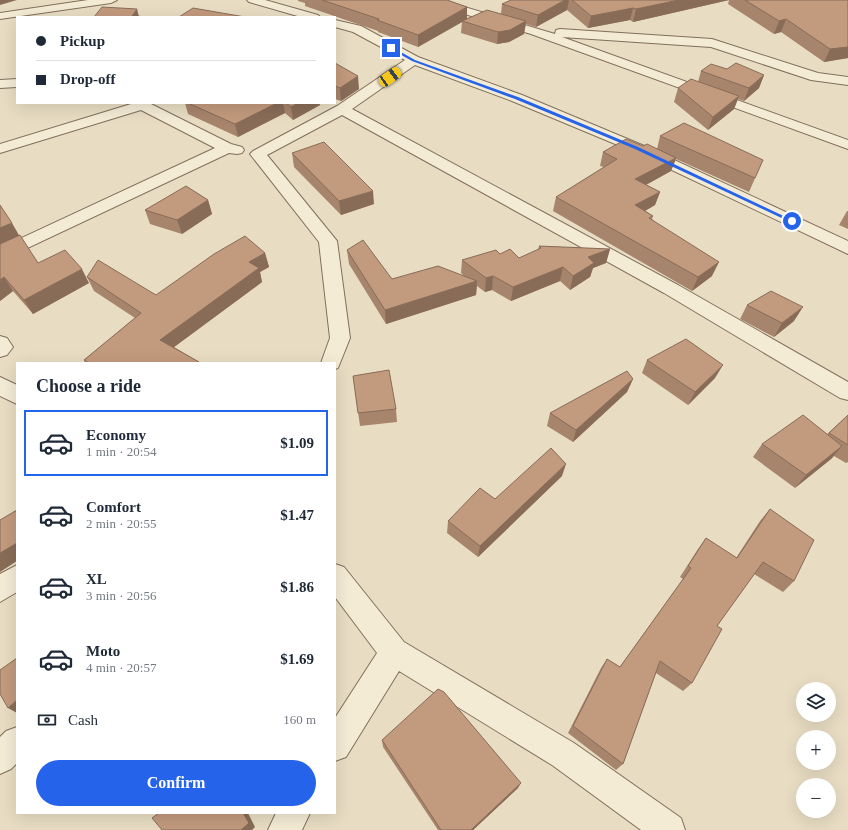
<!DOCTYPE html>
<meta charset="utf-8">
<style>
:root{--surface:#fff;--page:#f2f2f3;--text:#1f2937;--muted:#747a83;--line:#e0e1e3;--accent:#2563eb}
body{margin:0;font-family:"Times New Roman",serif;background:var(--page);color:var(--text);height:100vh;display:flex;flex-direction:column;font-size:15px;white-space:nowrap}
*{box-sizing:border-box;margin:0}
p{font-size:13px;color:var(--muted)}
.icon{flex:none;width:22px;height:22px;fill:none;stroke:currentColor;stroke-width:2;stroke-linecap:round;stroke-linejoin:round}
.map{position:relative;flex:1;overflow:hidden}
.side{position:absolute;left:16px;top:362px;width:320px;height:452px;display:flex;flex-direction:column;background:var(--surface);border-radius:0px;box-shadow:0 4px 16px #0002}
.side>*{flex:none}
.banner{position:absolute;left:16px;top:16px;width:320px;height:88px;border-radius:0px;box-shadow:0 4px 16px #0002;display:grid;align-content:center;height:88px;padding:0 20px;background:var(--surface)}
.tools{position:absolute;left:796px;top:682px;display:grid;gap:8px}
.tools a{display:grid;place-items:center;width:40px;height:40px;border-radius:50%;background:var(--surface);box-shadow:0 4px 16px #0002;font-size:20px}
.end{position:absolute;width:18px;height:18px;margin:-9px;border:5px solid #2563eb;background:#fff;box-shadow:0 0 0 2px #fff}
.from{border-radius:50%}
.car{position:absolute;width:12px;height:24px;margin:-12px -6px;border-radius:5px;box-shadow:0 0 3px 1px #0007;background:linear-gradient(#f5c518 24%,#345 0 40%,#f5c518 0 76%,#345 0 86%,#f5c518 0)}
.banner b{display:flex;align-items:center;gap:14px;height:38px;font-size:15px}
.banner b+b{border-top:1px solid var(--line)}
.banner i{width:10px;height:10px;background:var(--text)}
ul{padding:0;list-style:none}
li{display:flex;align-items:center;gap:12px;height:66px;margin:0 8px 6px;padding:0 12px;border:2px solid transparent;border-radius:0px}
li div{flex:1}
li b{display:block;font-size:15px}
li em{font-style:normal;font-weight:800}
li.active{border-color:var(--accent)}
li>.icon{width:36px;height:36px;stroke-width:1.5}
h2{padding:0 20px;font-size:18px;line-height:48px}
.pay{display:flex;align-items:center;gap:10px;height:44px;padding:0 20px;font-size:15px}
.pay p{margin-inline-start:auto}
.button{display:flex;gap:8px;margin-top:auto;padding:8px 20px}
.button a{flex:1;height:46px;border-radius:24px;background:var(--accent);color:#fff;font-size:16px;font-weight:800;line-height:46px;text-align:center}
.map>svg:first-child{display:block}
.lines{fill:none;stroke-linecap:round;stroke-linejoin:round}
.minor-casing{stroke:#806f5c;stroke-width:2}
.minor{fill:#f4ebd5;fill-rule:evenodd}
.wall{fill:#a7846c}
.shaded-wall{fill:#886c58}
.building{fill:#c29a7d;stroke:#886c58}
.route{fill:#2563eb}
</style>
<div class="map">
<svg width="848" height="830" viewBox="0 0 848 830">
<rect width="100%" height="100%" fill="#e8ddc3"/>
<g class="lines">
<g class="minor-casing">
<path id="minor" d="M88 0H117L111 3 0 19V13Z
M247 0H265L318 15 320 17H301L249 2Z
M423 0H441L555 34 556 30 560 29 712 39 818 73 848 77V85L811 80 711 47 562 37 848 140V149L531 34 425 2Z
M335 20 361 26 418 57 522 95 642 145 848 241V254L632 151 512 101 415 65 352 109 678 285 848 382V400L840 398 664 293 342 115 267 155 337 241 350 338 338 368 335 369V363H321L330 338 319 242 250 154 253 151 337 106 405 60 353 32 335 27Z
M17 79V87L0 88V80Z
M130 103H149L231 144 242 147 244 150 242 153 237 154 229 153 0 261V248L215 148 141 110 0 153V144L131 104Z
M0 336 7 338 13 347 7 355 0 357Z
M0 377 17 385V404L0 396Z
M335 564 344 567 404 642 574 743 681 818 685 830H641L552 765 399 671 346 757 335 761V718L377 653 335 597Z
M17 565V592L0 602V574Z
M17 727V763L11 769 0 774V737L6 731Z
M276 813H310L302 830H268Z"/>
</g>
<use href="#minor" class="minor"/>
</g>
<path class="wall" d="M298 0H447L467 7V19L501 14 502 4 511 0H848V58L824 62 781 32 774 34 728 4 729 0 633 22 630 20 588 28 567 10 536 27 526 24 524 34 509 42 497 44 461 33 462 22 418 47 378 32V31L305 6V3L298 1Z
M335 63 359 89 341 101 335 99Z
M727 69 764 75 759 88 744 101 738 99 734 109 708 130 674 102 678 88 698 82 701 71Z
M185 103H319L320 105 293 120 285 113 238 137 188 114Z
M660 136 763 160 749 192 676 159 671 171 646 185 660 192 655 205 645 211 653 216 652 219 712 276 692 291 553 211 556 197 604 167 600 166 603 152 643 146 657 149Z
M292 153 374 204 341 215 294 167Z
M208 200 212 214 182 234 150 224 145 210Z
M0 205 19 236 38 263 89 283 33 314 13 291 0 301Z
M847 211H848V229L839 225Z
M539 246 610 249 606 263 593 268 590 277 570 290 560 281 511 301 492 290 485 292 477 286 476 295 386 324 349 264 347 250 392 279 464 276 461 273 462 260 500 254 519 258 538 250Z
M265 253 269 267 260 272 262 282 174 347 199 362V363H85L84 360 135 318 94 291 87 277 156 295Z
M747 305 794 321 774 337 740 319Z
M647 360 715 378 688 405 642 373Z
M353 376 396 409 397 422 360 426Z
M633 379 627 392 573 442 547 426 550 413Z
M848 415V462L846 463 834 456 831 459 795 488 753 457 762 444 827 434Z
M562 476 478 557 447 533 448 521 495 499Z
M770 509 794 581 783 592 754 574 717 626 692 683 683 691 656 673 623 764 616 770 568 733 601 668 607 659 620 667 683 579 680 577 698 549 706 538 736 558 760 521Z
M382 740 518 788 473 830H438L383 747Z"/>
<path class="shaded-wall" d="M0 0H17L0 5Z
M565 0H569L567 10 536 27 538 15Z
M679 0H729L633 22 636 9Z
M467 7V19L462 21V22L418 47V35Z
M633 8 630 20 588 28 591 16Z
M137 9 139 17 132 16Z
M786 19 781 32 774 34 779 21Z
M526 21 524 34 509 42 497 44 498 32Z
M848 47V58L824 62 830 49Z
M764 75 759 88 744 101 749 88Z
M358 76 359 89 341 101 340 88Z
M739 96 734 109 708 130 713 117Z
M277 103H283L285 113 238 137 235 124Z
M298 103H319L320 105 293 120 291 107Z
M676 158 671 171 631 193 635 179Z
M373 191 374 204 341 215 339 201Z
M660 192 655 205 631 219 635 205Z
M208 200 212 214 182 234 177 220Z
M12 223 20 237 0 246V228Z
M610 249 606 263 593 268 590 277 570 290 573 276 588 257Z
M265 253 269 267 260 272 262 282 166 353 160 340 249 262Z
M719 262 712 276 692 291 698 277Z
M563 267 560 281 511 301 513 287Z
M82 269 89 283 33 314 24 300Z
M493 276 492 290 485 292 486 278Z
M4 277 13 291 0 301V280Z
M477 281 476 295 386 324 385 310Z
M803 307 794 321 774 337 782 323Z
M723 365 715 378 688 405 695 392Z
M633 379 627 392 573 442 576 430Z
M842 446 831 459 795 488 806 475Z
M566 464 562 476 478 557 480 546Z
M17 543V561L0 572V553Z
M17 700V713L8 708Z
M521 783 518 788 473 830H471Z
M243 813H248L255 827 252 830H241Z"/>
<path class="building" d="M322 0H447L467 7 418 35 377 20 379 19Z
M511 0H565L538 15 502 4Z
M572 0H679L636 9 633 8 591 16Z
M745 0H848V47L830 49 786 19 779 21Z
M102 7 137 9 132 16 152 17H94Z
M193 8 245 17H179Z
M487 10 526 21 510 30 498 32 462 21Z
M335 63 358 76 340 88 335 86Z
M736 63 764 75 749 88 701 71 711 64 727 69Z
M691 79 739 96 713 117 678 88Z
M188 103H277L235 124Z
M286 103H298L291 107Z
M684 123 763 160 755 178 660 136Z
M626 139 643 146 647 144 676 158 635 179 660 192 635 205 653 216 649 218 719 262 698 277 556 197 617 159 603 152Z
M324 142 373 191 339 201 292 153Z
M186 186 208 200 177 220 145 210Z
M0 205 12 223 0 228Z
M20 235 38 263 65 250 82 269 24 300 4 277 0 280V244Z
M245 236 265 253 249 262 259 268 160 340 199 362 197 363H89L84 360 141 313 87 277 98 260 156 295 214 254Z
M363 240 392 279 438 266 477 281 385 310 347 250Z
M539 246 610 249 588 257 594 263 573 276 563 267 513 287 493 276 486 278 462 260 496 250 500 254 510 249 519 258 541 248Z
M771 291 803 307 782 323 747 305Z
M686 339 723 365 695 392 647 360Z
M389 370 396 409 358 413 353 376Z
M627 371 633 379 576 430 550 413Z
M803 415 842 446 806 475 762 444Z
M848 415V445L829 433Z
M551 448 566 464 480 546 448 521 480 488 495 499Z
M770 509 814 540 794 581 763 562 717 626 722 629 692 683 660 661 623 764 573 726 607 659 620 667 691 568 688 566 706 538 737 558Z
M17 510V543L0 553V520Z
M17 658V700L8 708 0 694V670Z
M438 689 444 692 521 783 471 830H441L382 740Z
M159 813H243L249 823 241 830H162L152 818Z"/>
<path class="route" d="M392 47 415 60 518 97 638 147 794 221 790 222 635 149 515 99 412 61 389 48Z"/>
</svg>
<div class="tools">
<a><svg class="icon" aria-label="layers" viewBox="0 0 24 24"><path d="M12 4l9 5-9 5-9-5zM3 14l9 5 9-5"/></svg></a>
<a>+</a>
<a>−</a>
</div>
<i class="end from" style="left:792px;top:221px"></i>
<i class="end" style="left:391px;top:48px"></i>
<i class="car" style="left:390px;top:77px;rotate:55deg"></i>
<div class="banner">
<b><i class="from"></i>Pickup</b>
<b><i></i>Drop-off</b>
</div>
<section class="side">
<h2>Choose a ride</h2>
<ul>
<li class="active"><svg class="icon" aria-label="car" viewBox="0 0 24 24"><path d="M5 17H2v-5l4-1 3-4h7l3 4 3 1v5h-3M9 17h6M6 11h13"/><circle cx="7" cy="17" r="2"/><circle cx="17" cy="17" r="2"/></svg><div><b>Economy</b><p>1 min · 20:54</p></div><em>$1.09</em></li>
<li><svg class="icon" aria-label="car" viewBox="0 0 24 24"><path d="M5 17H2v-5l4-1 3-4h7l3 4 3 1v5h-3M9 17h6M6 11h13"/><circle cx="7" cy="17" r="2"/><circle cx="17" cy="17" r="2"/></svg><div><b>Comfort</b><p>2 min · 20:55</p></div><em>$1.47</em></li>
<li><svg class="icon" aria-label="car" viewBox="0 0 24 24"><path d="M5 17H2v-5l4-1 3-4h7l3 4 3 1v5h-3M9 17h6M6 11h13"/><circle cx="7" cy="17" r="2"/><circle cx="17" cy="17" r="2"/></svg><div><b>XL</b><p>3 min · 20:56</p></div><em>$1.86</em></li>
<li><svg class="icon" aria-label="car" viewBox="0 0 24 24"><path d="M5 17H2v-5l4-1 3-4h7l3 4 3 1v5h-3M9 17h6M6 11h13"/><circle cx="7" cy="17" r="2"/><circle cx="17" cy="17" r="2"/></svg><div><b>Moto</b><p>4 min · 20:57</p></div><em>$1.69</em></li>
</ul>
<div class="pay"><svg class="icon" aria-label="cash" viewBox="0 0 24 24"><path d="M3 7h18v10H3z"/><circle cx="12" cy="12" r="2"/></svg>Cash<p>160 m</p></div>
<div class="button"><a>Confirm</a></div>
</section>
</div>
